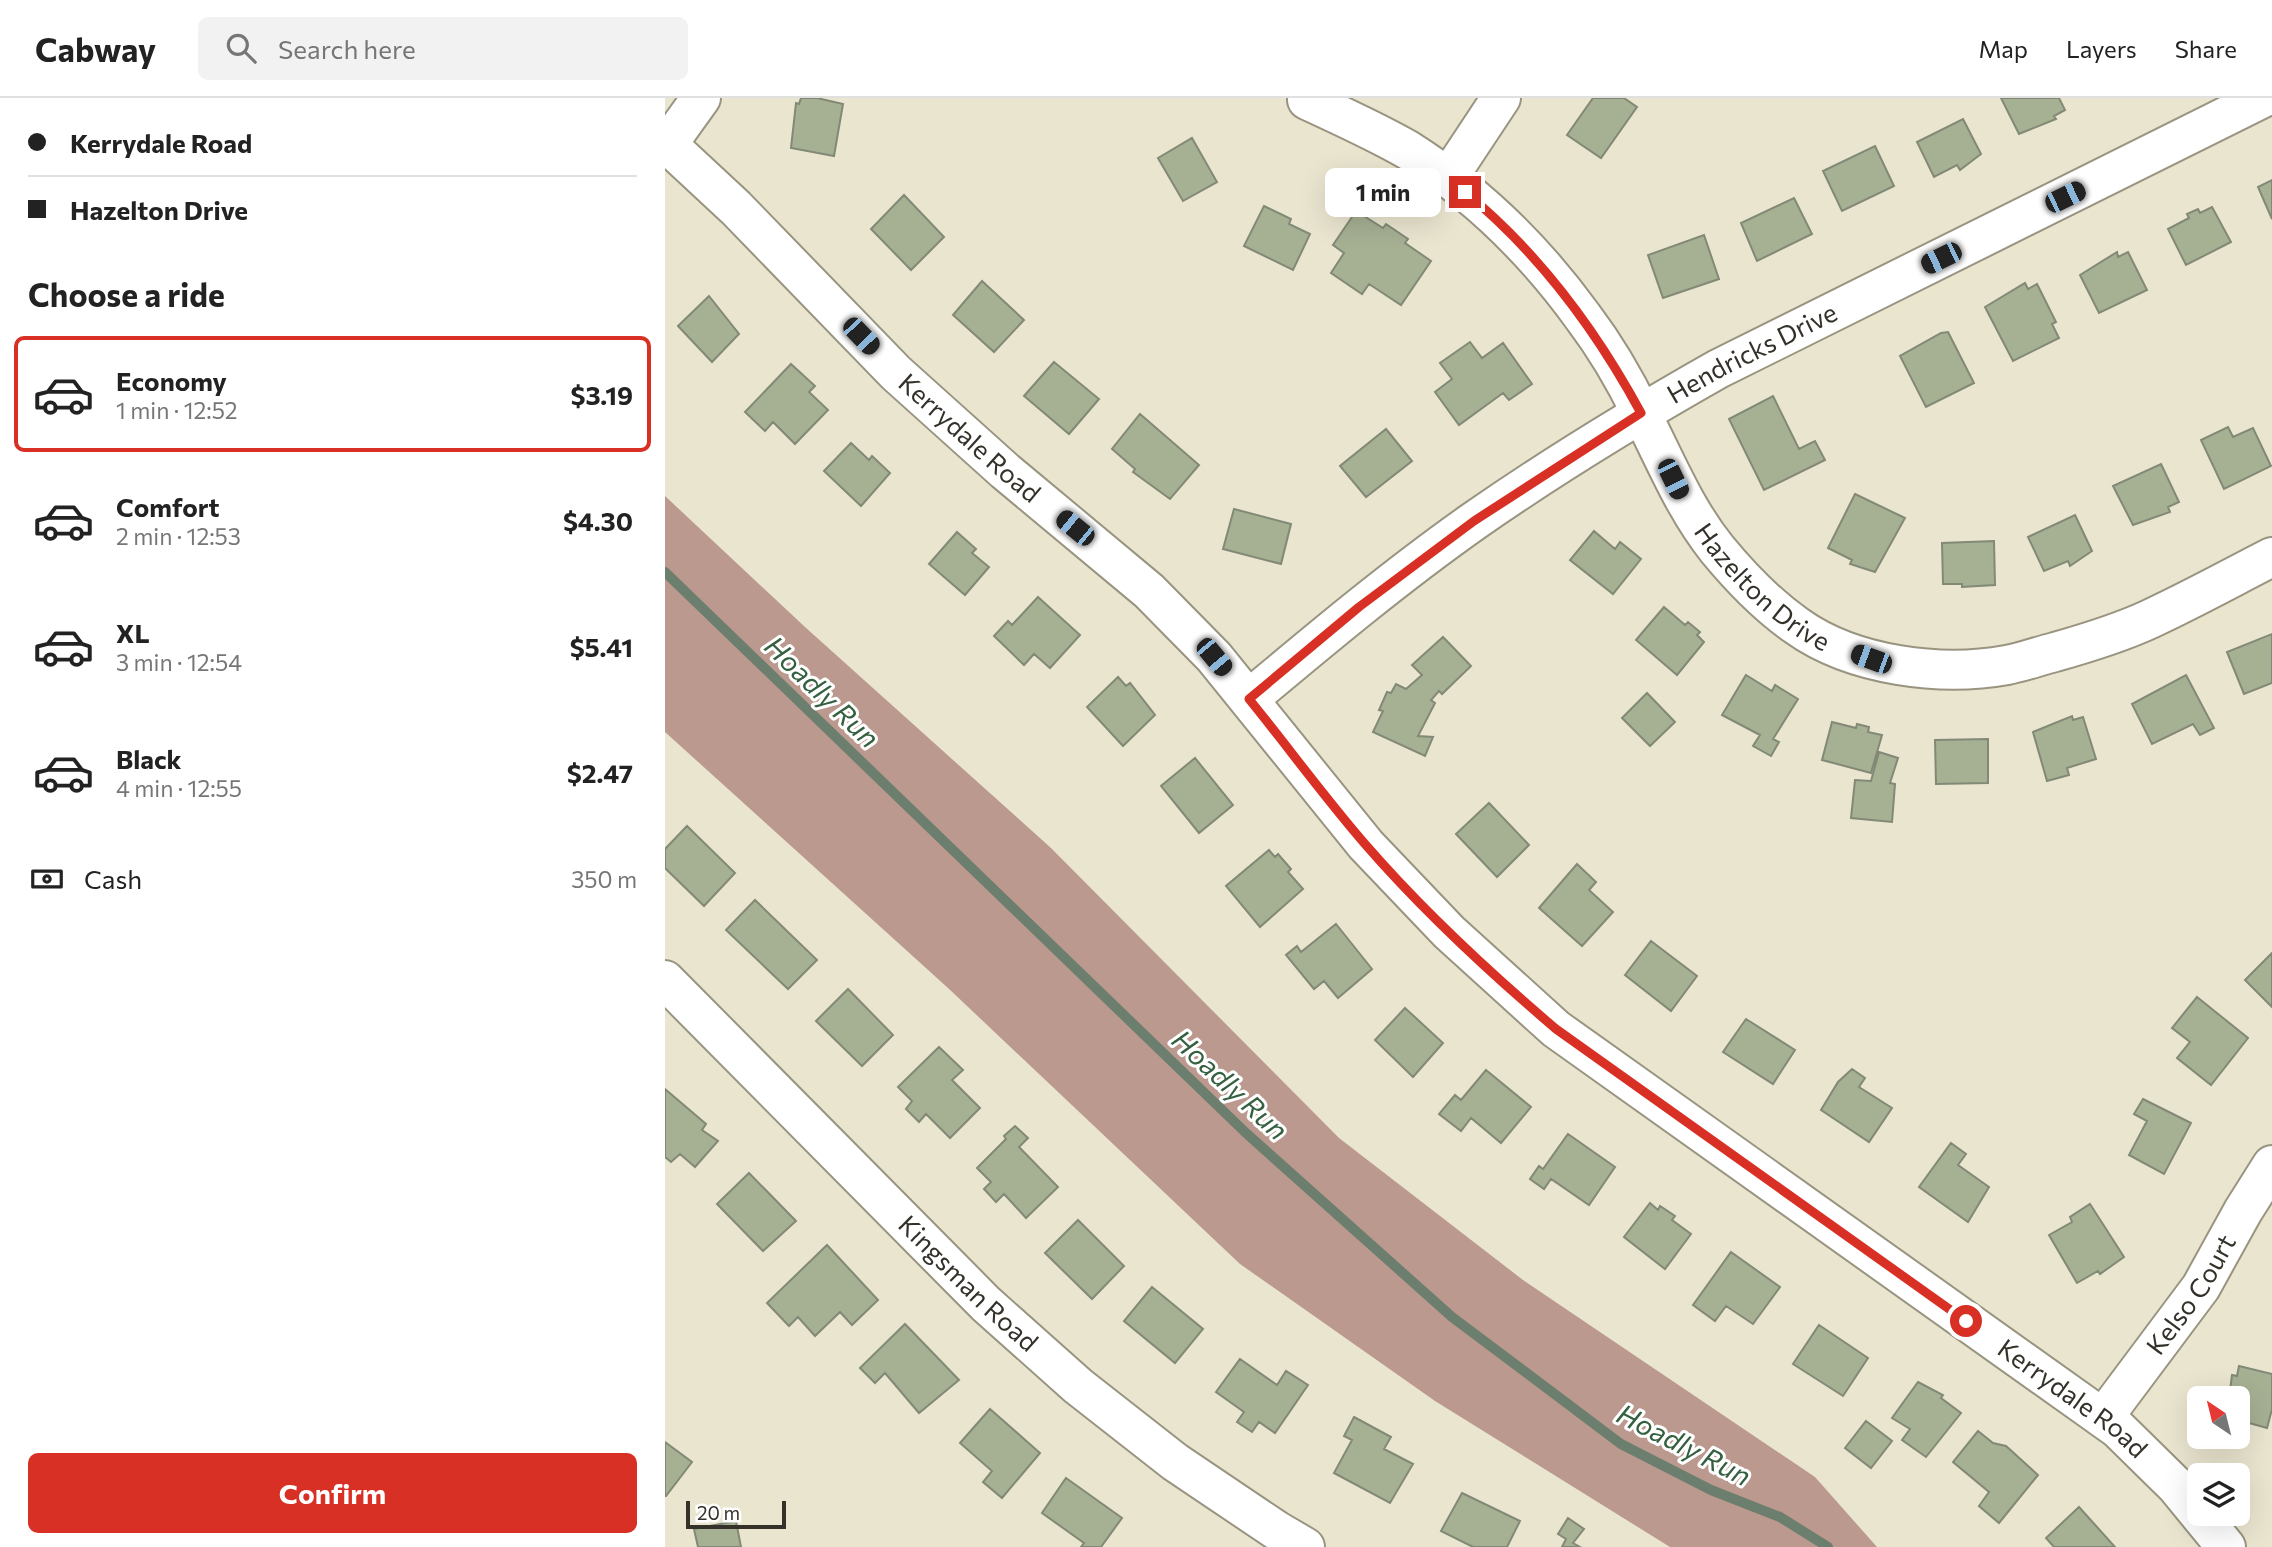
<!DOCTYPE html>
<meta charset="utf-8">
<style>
:root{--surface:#fff;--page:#f2f2f2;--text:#222;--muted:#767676;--line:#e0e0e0;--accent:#d93025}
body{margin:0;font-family:Commissioner,sans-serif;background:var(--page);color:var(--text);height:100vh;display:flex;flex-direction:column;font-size:26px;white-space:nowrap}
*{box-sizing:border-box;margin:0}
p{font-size:23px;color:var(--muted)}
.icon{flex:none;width:38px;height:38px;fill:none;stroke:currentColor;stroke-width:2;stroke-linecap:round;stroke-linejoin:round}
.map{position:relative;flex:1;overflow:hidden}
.drawer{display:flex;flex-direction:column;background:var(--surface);width:665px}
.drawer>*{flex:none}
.hud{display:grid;align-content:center;height:154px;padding:0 28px;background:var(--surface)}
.needle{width:46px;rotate:325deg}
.controls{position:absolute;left:1522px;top:1288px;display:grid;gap:14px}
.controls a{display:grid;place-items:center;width:63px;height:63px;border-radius:10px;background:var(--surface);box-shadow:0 7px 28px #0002;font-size:35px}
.scale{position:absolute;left:21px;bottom:18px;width:100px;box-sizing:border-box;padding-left:7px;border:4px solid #333129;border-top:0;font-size:19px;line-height:24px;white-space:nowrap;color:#333129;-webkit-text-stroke:5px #fff;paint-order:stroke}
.end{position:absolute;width:32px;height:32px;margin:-16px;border:9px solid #d93025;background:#fff;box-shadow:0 0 0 4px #fff}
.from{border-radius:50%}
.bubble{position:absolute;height:49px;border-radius:10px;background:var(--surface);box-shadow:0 7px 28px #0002;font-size:23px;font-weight:700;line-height:49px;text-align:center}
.car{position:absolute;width:21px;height:42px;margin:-21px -10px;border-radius:9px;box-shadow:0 0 5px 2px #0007;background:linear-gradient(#222 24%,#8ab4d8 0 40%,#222 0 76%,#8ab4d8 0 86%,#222 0)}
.hud b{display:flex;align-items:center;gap:24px;height:66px;font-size:26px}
.hud b+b{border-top:2px solid var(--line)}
.hud i{width:18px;height:18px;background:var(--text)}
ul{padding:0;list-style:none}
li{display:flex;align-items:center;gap:21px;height:116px;margin:0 14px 10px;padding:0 14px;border:4px solid transparent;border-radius:10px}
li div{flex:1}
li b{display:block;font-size:26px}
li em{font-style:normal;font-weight:700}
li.on{border-color:var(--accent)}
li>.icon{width:63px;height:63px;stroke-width:1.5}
h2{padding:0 28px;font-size:32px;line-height:84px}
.pay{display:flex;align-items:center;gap:18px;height:77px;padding:0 28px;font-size:26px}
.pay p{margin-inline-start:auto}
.primary-button{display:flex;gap:14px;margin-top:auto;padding:14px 28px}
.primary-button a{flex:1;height:80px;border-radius:10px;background:var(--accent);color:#fff;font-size:28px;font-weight:700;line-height:80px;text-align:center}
header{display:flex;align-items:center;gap:42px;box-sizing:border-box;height:98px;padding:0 35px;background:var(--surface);border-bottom:2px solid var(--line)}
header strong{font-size:33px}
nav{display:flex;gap:38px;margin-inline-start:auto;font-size:24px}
.search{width:490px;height:63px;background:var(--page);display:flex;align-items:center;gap:18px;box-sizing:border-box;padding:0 24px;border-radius:10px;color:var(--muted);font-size:26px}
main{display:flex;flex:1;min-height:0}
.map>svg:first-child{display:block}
.forest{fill:#bb998f}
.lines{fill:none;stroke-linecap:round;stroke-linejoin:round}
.stream{stroke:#6c7e6d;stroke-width:10}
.building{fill:#a6b093;stroke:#828976;stroke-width:2}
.minor-casing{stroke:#999480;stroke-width:42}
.minor{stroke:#fff;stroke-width:38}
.route{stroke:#d93025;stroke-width:9}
.labels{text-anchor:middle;stroke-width:6;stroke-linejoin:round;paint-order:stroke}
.street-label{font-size:26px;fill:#333129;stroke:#fff}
.water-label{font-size:28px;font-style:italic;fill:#34603f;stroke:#fff}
</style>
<header>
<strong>Cabway</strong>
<div class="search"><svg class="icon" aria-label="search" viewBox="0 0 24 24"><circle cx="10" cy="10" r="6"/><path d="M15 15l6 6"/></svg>Search here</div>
<nav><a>Map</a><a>Layers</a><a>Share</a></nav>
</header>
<main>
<section class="drawer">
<div class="hud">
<b><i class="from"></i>Kerrydale Road</b>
<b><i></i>Hazelton Drive</b>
</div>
<h2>Choose a ride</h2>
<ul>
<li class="on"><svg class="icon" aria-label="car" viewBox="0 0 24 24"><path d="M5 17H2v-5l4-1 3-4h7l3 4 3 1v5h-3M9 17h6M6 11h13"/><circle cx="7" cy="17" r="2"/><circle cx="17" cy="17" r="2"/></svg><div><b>Economy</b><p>1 min · 12:52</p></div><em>$3.19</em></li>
<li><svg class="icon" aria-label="car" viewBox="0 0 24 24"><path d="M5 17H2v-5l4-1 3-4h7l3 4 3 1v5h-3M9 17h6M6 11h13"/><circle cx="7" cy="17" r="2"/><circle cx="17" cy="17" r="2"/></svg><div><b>Comfort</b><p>2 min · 12:53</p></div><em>$4.30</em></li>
<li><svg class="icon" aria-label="car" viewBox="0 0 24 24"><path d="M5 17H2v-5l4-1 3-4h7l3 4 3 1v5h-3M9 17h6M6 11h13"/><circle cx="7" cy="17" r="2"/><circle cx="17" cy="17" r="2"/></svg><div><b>XL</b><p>3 min · 12:54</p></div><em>$5.41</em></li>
<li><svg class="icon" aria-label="car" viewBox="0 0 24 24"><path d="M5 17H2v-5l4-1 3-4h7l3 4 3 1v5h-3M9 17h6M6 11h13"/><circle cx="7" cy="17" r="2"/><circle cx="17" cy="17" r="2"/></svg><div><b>Black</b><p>4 min · 12:55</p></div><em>$2.47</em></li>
</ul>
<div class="pay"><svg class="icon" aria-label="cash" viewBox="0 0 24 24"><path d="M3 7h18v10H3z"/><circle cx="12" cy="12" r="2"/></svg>Cash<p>350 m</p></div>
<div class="primary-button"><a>Confirm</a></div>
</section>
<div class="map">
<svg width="1607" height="1449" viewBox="0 0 1607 1449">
<rect width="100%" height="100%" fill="#eae5cf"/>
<path class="forest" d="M0 398 140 529 386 750 674 1040 858 1182 1150 1379 1212 1449H1005L770 1303 575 1166 283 890 0 634Z"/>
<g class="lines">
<path class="stream" d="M0 474 581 1035 787 1219 956 1346 1046 1392 1115 1419 1163 1449"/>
</g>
<path class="building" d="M136 0H152L178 6 169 58 126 50 131 5 134 6Z
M928 0H959L972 9 936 60 902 37Z
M1336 0H1394L1400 12 1389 18 1391 21 1354 36Z
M1298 21 1316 56 1295 72 1292 67 1269 79 1252 44Z
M527 40 552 84 518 103 493 60Z
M1210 48 1229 88 1177 113 1158 73Z
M1607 82V121L1593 89Z
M239 97 279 139 246 172 206 131Z
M1129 100 1147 136 1092 163 1076 125Z
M599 108 626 121 624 126 645 136 628 172 579 148Z
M1547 109 1566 144 1521 167 1503 131 1524 120 1522 116 1533 111 1535 115Z
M691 113 718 130 721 126 743 141 740 145 766 163 736 207 704 186 697 196 666 175 679 155 668 147Z
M1039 137 1054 181 998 200 983 157Z
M1452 154 1453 159 1463 154 1482 192 1434 215 1415 177Z
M317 183 359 222 329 254 288 217Z
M1360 185 1363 191 1372 186 1391 224 1387 226 1394 240 1348 263 1320 209Z
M44 198 74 236 47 264 13 228Z
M1283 234 1309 285 1261 309 1235 258 1276 235Z
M805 244 817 260 838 245 867 286 844 302 838 295 794 327 770 294 787 281 775 265Z
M389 264 434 301 404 336 359 298Z
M126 266 150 288 144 294 163 312 130 346 108 324 100 333 80 314Z
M1108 298 1134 351 1150 343 1160 362 1099 392 1064 321Z
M475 316 534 367 505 401 468 374 470 371 447 351Z
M1563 329 1568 339 1588 330 1606 368 1559 391 1536 342Z
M721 331 747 363 701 399 675 368Z
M186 345 204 362 207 358 225 375 196 408 159 373Z
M1496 366 1514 404 1503 409 1505 414 1468 427 1448 388Z
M1190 396 1240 420 1210 474 1185 466 1187 462 1163 450Z
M569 411 626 426 616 466 558 451Z
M1410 417 1427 453 1405 468 1403 463 1379 473 1363 439Z
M929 433 950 451 955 444 976 461 948 496 905 462Z
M292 434 311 451 307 455 324 469 300 497 264 466Z
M1329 443 1330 487 1297 489V486H1278L1277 445Z
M373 499 415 537 385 570 369 556 359 567 329 538 343 523 347 527Z
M999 509 1020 527 1023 524 1035 534 1032 537 1039 544 1012 577 971 542Z
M1607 536V585L1579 596 1562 554Z
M778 539 806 568 777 596 774 593 766 602 770 605 753 638 768 639 760 658 708 634 718 613 714 612 722 594 726 595 731 586 741 591 757 577 747 567Z
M1081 577 1107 593 1110 587 1133 601 1108 641 1114 644 1106 658 1088 648 1095 637 1057 617Z
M1521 577 1549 630 1535 637 1528 626 1487 646 1467 606Z
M453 579 461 588 465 585 490 617 458 648 422 609Z
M982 595 1010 624 985 648 957 620Z
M1407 618 1408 622 1418 619 1431 661 1402 670 1404 677 1382 683 1368 634Z
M1167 624 1191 630 1192 626 1204 629 1203 634 1217 637 1206 675 1157 662Z
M1323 641V685L1271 686 1270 642Z
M1214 654 1233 660 1225 685 1230 686 1227 724 1186 720 1190 682 1206 683Z
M530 660 568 707 534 735 496 688Z
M824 705 864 747 832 779 791 736Z
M22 728 70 775 39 808 0 770V751Z
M604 752 610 759 613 756 626 771 623 774 638 791 595 829 561 788Z
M912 766 931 784 924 792 948 814 917 848 874 810Z
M90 802 152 862 123 891 61 832Z
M671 826 707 871 673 900 659 883 649 891 621 857 632 848 636 854Z
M986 843 1032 878 1006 913 960 877Z
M1607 855V909L1580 882Z
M183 891 228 937 197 968 151 923Z
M1532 899 1583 940 1546 987 1512 960 1525 944 1507 930Z
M740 910 778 945 748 979 710 942Z
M1081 921 1130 952 1108 986 1058 954Z
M274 949 298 972 287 982 315 1010 285 1040 261 1016 254 1024 241 1011 247 1003 233 989Z
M1187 971 1200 980 1194 989 1227 1010 1204 1044 1156 1012 1173 984Z
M821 972 866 1009 836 1045 806 1020 796 1033 774 1016 790 997 796 1002Z
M0 991 41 1026 37 1032 53 1043 30 1069 15 1056 6 1064 0 1059Z
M1478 1001 1526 1025 1499 1076 1464 1057 1482 1023 1469 1016Z
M350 1028 363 1040 354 1049 393 1089 361 1120 339 1096 331 1104 319 1091 326 1084 312 1070 341 1041 339 1038Z
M903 1036 950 1069 924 1107 886 1081 879 1091 865 1081 874 1068 878 1071Z
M1286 1045 1301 1056 1293 1067 1324 1089 1303 1124 1254 1089Z
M84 1075 131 1123 98 1153 52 1106Z
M985 1105 993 1112 995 1108 1010 1118 1007 1122 1026 1136 1000 1171 959 1139Z
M1425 1106 1459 1159 1435 1176 1433 1173 1412 1185 1384 1137 1407 1124 1405 1119Z
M413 1122 459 1168 427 1201 380 1155Z
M162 1147 213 1202 187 1227 175 1214 150 1238 133 1219 124 1228 102 1205Z
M1066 1154 1115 1189 1088 1226 1061 1208 1050 1223 1028 1207Z
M487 1189 538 1231 510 1265 459 1223Z
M240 1226 294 1282 254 1315 220 1275 210 1285 195 1270Z
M1154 1227 1203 1260 1178 1298 1128 1266Z
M575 1261 612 1287 621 1273 643 1287 610 1335 594 1324 587 1334 572 1324 579 1314 551 1294Z
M1574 1268 1607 1276V1311L1602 1330 1573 1322V1300H1564L1567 1277 1572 1278Z
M1253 1284 1278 1297 1276 1300 1296 1315 1261 1359 1237 1342 1245 1331 1227 1320Z
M325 1311 375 1355 337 1400 318 1384 327 1373 295 1345Z
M689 1319 726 1339 719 1351 748 1366 725 1405 669 1375 687 1342 679 1338Z
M1201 1323 1227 1343 1206 1370 1180 1350Z
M1313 1333 1328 1345 1341 1348 1373 1377 1334 1425 1314 1408 1324 1394 1288 1364Z
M0 1344 27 1364 1 1398H0Z
M401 1380 457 1420 436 1449H416L419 1445 377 1415Z
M797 1395 855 1423 842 1449H808L776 1433Z
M1414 1409 1450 1449H1389L1381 1440Z
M903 1420 919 1431 908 1445 915 1449H897L901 1441 893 1436Z
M71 1423 76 1449H33L29 1431Z"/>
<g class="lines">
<g class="minor-casing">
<g id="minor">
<path id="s1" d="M642 2C676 18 710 33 743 52 811 95 871 154 918 219 940 248 960 282 976 315 1000 361 1019 410 1052 451 1075 479 1102 507 1132 528 1188 568 1276 579 1342 567 1358 564 1374 558 1390 554 1422 545 1455 535 1485 521 1526 502 1566 480 1607 459"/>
<path id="s2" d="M0 44 71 110 231 275 340 373 484 493 549 559 701 747 784 834 891 931 1453 1331 1511 1388 1561 1449"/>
<path d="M3 46 36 0"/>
<path d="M783 80 836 0"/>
<path id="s3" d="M584 601C658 539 731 478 809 423 888 368 970 318 1053 271L1598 0"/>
<path id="s4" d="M0 882 321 1206 413 1288 510 1364 611 1432 640 1449"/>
<path id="s5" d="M1438 1320 1536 1189 1578 1113 1607 1067"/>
</g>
</g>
<use href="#minor" class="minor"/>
</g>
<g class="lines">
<path class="route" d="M800 94C874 155 930 230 976 315L809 423 694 509 584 601C623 649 660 700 700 746 758 813 824 874 891 931L1301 1223"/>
</g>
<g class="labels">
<g class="street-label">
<text dy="9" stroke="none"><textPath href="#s3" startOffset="612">Hendricks Drive</textPath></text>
<text dy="9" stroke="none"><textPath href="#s2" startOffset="425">Kerrydale Road</textPath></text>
<text dy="9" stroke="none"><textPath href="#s1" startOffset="684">Hazelton Drive</textPath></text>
<text dy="9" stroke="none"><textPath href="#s4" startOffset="429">Kingsman Road</textPath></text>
<text dy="9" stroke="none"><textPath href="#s5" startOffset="152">Kelso Court</textPath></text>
<text dy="9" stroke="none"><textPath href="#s2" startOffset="1895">Kerrydale Road</textPath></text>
</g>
<g class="water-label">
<text transform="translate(157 594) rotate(44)" y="10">Hoadly Run</text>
<text transform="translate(565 987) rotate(43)" y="10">Hoadly Run</text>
<text transform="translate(1019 1347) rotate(27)" y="10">Hoadly Run</text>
</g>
</g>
</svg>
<div class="controls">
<a><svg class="needle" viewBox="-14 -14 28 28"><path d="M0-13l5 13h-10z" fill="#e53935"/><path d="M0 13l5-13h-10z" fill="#767676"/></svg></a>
<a><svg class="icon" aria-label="layers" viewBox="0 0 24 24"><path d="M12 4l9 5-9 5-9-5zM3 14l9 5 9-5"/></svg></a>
</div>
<div class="scale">20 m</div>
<i class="end from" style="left:1301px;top:1223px"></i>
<i class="end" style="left:800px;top:94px"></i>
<div class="bubble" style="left:660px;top:70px;width:116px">1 min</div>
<i class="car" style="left:1400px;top:99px;rotate:64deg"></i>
<i class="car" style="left:1276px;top:160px;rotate:244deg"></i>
<i class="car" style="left:196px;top:238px;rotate:136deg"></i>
<i class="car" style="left:1008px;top:381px;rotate:154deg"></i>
<i class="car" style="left:410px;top:430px;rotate:309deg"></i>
<i class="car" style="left:549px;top:559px;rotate:140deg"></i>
<i class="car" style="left:1206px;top:561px;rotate:290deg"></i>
</div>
</main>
